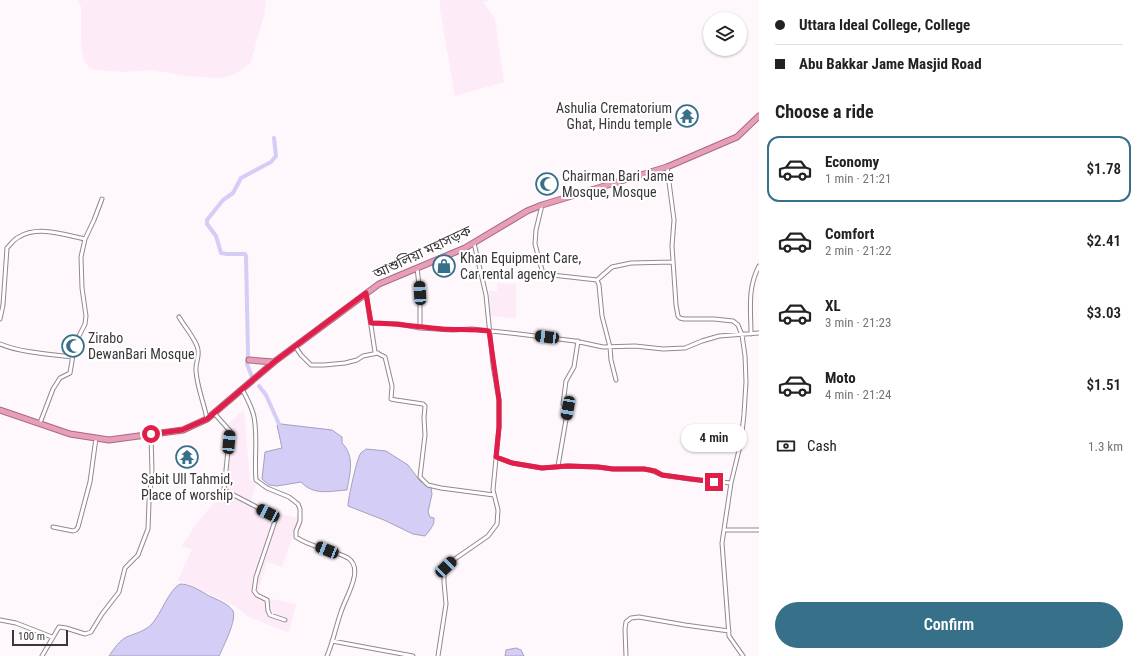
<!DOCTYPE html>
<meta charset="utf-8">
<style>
:root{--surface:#fff;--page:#f2f2f2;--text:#222;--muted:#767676;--line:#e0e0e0;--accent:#367089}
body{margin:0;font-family:"Roboto Condensed","Noto Sans Bengali",sans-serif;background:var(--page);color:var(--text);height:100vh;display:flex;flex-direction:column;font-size:15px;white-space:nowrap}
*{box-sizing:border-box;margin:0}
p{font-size:13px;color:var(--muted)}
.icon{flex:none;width:22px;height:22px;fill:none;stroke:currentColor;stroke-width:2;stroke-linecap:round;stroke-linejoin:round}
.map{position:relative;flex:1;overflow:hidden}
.sheet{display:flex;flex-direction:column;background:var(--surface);width:380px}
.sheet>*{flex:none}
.guide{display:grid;align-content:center;height:88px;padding:0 16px;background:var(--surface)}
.tools{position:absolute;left:703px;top:12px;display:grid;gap:8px}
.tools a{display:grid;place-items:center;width:44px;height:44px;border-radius:50%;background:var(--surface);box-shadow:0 1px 3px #0004;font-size:20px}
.scale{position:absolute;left:12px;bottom:10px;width:56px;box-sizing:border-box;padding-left:4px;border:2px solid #3a3639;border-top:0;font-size:11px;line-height:14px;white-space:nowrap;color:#3a3639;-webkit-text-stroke:3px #fff;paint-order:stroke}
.end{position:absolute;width:18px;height:18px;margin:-9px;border:5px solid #e11d48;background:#fff;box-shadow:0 0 0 2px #fff}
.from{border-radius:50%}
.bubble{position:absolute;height:28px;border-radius:14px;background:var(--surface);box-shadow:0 1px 3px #0004;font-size:13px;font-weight:600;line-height:28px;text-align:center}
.car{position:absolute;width:12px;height:24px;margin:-12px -6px;border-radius:5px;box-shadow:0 0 3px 1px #0007;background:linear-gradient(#222 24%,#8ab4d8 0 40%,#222 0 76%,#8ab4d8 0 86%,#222 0)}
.guide b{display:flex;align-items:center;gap:14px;height:38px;font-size:15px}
.guide b+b{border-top:1px solid var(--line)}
.guide i{width:10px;height:10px;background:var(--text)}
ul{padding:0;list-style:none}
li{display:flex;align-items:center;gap:12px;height:66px;margin:0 8px 6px;padding:0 8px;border:2px solid transparent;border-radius:12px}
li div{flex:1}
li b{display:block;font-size:15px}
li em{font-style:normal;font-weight:600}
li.active{border-color:var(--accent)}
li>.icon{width:36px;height:36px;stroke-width:1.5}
h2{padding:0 16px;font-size:18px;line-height:48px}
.pay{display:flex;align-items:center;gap:10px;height:44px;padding:0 16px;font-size:15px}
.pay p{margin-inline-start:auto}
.action{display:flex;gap:8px;margin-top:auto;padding:8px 16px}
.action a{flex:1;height:46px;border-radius:24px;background:var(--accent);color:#fff;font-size:16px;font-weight:600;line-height:46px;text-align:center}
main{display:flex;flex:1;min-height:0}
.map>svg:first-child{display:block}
.built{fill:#fdebf8}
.water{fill:#d4cdf6;stroke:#a6a0bd}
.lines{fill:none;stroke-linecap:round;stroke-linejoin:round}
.canal{stroke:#d4cdf6;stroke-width:4}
.minor-casing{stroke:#92888f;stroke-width:5}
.trunk-casing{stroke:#a76a80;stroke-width:7}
.minor{stroke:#fff;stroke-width:3}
.trunk{stroke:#e79eb8;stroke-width:5}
.route{stroke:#e11d48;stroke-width:5}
.labels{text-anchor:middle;stroke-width:4;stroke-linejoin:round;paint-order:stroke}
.poi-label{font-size:14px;fill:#3a3639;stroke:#fff;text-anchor:start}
.street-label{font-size:14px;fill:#3a3639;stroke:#fff}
</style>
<main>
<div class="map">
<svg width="759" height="656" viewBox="0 0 759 656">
<rect width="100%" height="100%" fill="#fef7fc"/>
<path class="built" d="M78 0H266L264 16 250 64 233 75 218 78 187 76 152 70 123 72 90 69 84 60 81 44V7Z
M440 0H491L483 2 495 19 504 82 455 96 440 10Z
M497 283 516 284V318L490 316 489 291H497Z
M244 410 250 480 256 483 251 502 280 514 299 518 282 567 267 562 257 596 296 604 289 633 247 616 235 606 178 580 192 549 182 546 196 524 212 505 220 489 227 434 223 428Z"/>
<path class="water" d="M281 424 332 430 342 437V443C355 456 350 473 347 490 330 491 314 496 301 482L277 486 269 485 262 479 265 452 282 448 277 425Z
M366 449 386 451 408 465 420 481 431 488 432 494 428 512 430 517 434 518C435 525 429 531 425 536L413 534 384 520 348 506C348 499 357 457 361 453 361 452 366 450 366 449Z
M180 584C190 584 201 591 209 596 216 599 229 604 233 611 237 620 223 647 219 656H109C114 649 120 639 129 636 137 633 144 631 151 625 162 613 168 591 180 584Z
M516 648 521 650 524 656H505L506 650Z"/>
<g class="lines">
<path class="canal" d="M252 377 247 364 248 354 246 256 245 254H227L221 253 216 236 207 224V220L223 200 233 193 241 178 271 162 276 156 274 138
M259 386 266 395 279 424"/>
<g class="minor-casing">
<path id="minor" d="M667 167 674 220 672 246 676 305 678 316 680 318 684 319H714L733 321 738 325 742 335 745 356 746 382 744 414 741 442 731 483 722 543 729 636 743 656
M542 205 536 230 535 244 543 274 597 280 612 267 631 263 673 262
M417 268 420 293V328
M597 280 599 285 602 316 610 347 611 360 616 380
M366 293 375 352 385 357 392 386 391 399 396 400 423 404 425 406 424 418 425 435 420 477 428 485 441 488 494 495
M179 317C185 327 193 336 197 346 201 355 195 362 196 371 197 387 204 403 207 419
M0 319 3 305 7 248C11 244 14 239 19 237 38 225 65 235 85 239
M371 323 399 324 420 328 452 330 472 329 519 334 575 341 603 347 635 346 663 349 685 348 702 341 719 336 759 333
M751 334C751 310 747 289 759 266
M0 344C23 353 48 354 72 357
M295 346 301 355 311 365H324L345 363 357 360 363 356 378 353
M242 389C247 398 252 407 254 417 258 438 254 459 256 480L267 488 289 497 298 504 300 509V521L296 531V537C311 548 332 549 348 558 365 569 345 598 341 612 336 626 333 642 327 656
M214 413 230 431 224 490 274 516 275 521 256 577 254 591 257 595 267 600 268 611 270 615 285 620
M40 423 53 389 60 378 70 373 73 355 78 338 85 324 86 316 82 288 81 257 85 239 94 220 102 199
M496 457 512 463 542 468 567 466 598 467 613 469H644L650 470 662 475 689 479 731 483
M558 466 568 408 563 404 566 381 574 367 578 341
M53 527 73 531 76 530 78 527 90 482 96 438
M724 530H759
M0 620 16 623 52 637
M332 641 413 656
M42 656 59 627 66 628 85 634 91 632 102 614 119 592 125 568 138 555 146 534 148 529 149 502 152 473 151 434
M438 656 446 604 444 582V572L446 567 452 561 488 536 497 524 498 510 493 490 499 427V400L493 365 486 295 474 243
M626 656 625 629 626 622 631 618 639 617 685 625 729 631"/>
</g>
<g class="trunk-casing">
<path id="trunk" d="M249 360 274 362
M0 410 70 434 109 440 183 430 207 419 274 362 379 284 465 248 527 211 542 205 667 167 737 137 759 116"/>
</g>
<use href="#minor" class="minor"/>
<use href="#trunk" class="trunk"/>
</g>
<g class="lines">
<path class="route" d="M151 434 182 430 207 419 274 362 366 293 371 323C395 323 418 327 442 329 458 330 473 329 489 331L499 400V427L496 457 512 463 542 468 568 466 598 467 613 469H644L655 471 662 475 714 482"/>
</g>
<defs>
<g id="temple-ring" transform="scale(1.15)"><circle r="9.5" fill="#fff" stroke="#367089" stroke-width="1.5"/><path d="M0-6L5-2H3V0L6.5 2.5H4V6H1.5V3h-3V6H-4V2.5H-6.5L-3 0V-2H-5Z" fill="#367089"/></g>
<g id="mosque-ring" transform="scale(1.15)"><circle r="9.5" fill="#fff" stroke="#367089" stroke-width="1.5"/><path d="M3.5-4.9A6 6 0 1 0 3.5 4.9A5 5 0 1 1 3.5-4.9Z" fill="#367089"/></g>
<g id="shop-ring" transform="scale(1.15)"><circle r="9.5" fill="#fff" stroke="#367089" stroke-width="1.5"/><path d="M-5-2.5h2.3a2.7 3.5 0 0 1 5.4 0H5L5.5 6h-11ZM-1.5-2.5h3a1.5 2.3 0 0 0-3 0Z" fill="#367089"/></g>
</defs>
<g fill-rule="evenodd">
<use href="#temple-ring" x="687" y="116"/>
<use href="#mosque-ring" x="547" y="184"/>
<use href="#shop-ring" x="444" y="266"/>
<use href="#mosque-ring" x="73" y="346"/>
<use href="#temple-ring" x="187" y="457"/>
</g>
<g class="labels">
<g class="poi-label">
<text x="672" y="113" text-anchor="end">Ashulia Crematorium<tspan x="672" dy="16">Ghat, Hindu temple</tspan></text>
<text x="562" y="181">Chairman Bari Jame<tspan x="562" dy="16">Mosque, Mosque</tspan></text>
<text x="460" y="263">Khan Equipment Care,<tspan x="460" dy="16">Car rental agency</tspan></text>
<text x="88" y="343">Zirabo<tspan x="88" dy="16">DewanBari Mosque</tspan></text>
<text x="187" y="484" text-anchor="middle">Sabit Ull Tahmid,<tspan x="187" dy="16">Place of worship</tspan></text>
</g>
<g class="street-label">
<text transform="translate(422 252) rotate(-25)" y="5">আশুলিয়া মহাসড়ক</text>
</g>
</g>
</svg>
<div class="tools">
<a><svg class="icon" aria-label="layers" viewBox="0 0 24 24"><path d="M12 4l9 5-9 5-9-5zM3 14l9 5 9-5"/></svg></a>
</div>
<div class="scale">100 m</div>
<i class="end from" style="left:151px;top:434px"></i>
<i class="end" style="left:714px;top:482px"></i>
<div class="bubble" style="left:681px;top:424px;width:66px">4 min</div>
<i class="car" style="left:420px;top:293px;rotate:357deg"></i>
<i class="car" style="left:547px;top:337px;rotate:277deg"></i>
<i class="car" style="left:568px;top:408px;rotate:190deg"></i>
<i class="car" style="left:229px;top:442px;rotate:5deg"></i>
<i class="car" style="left:268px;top:513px;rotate:296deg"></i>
<i class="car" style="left:327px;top:550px;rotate:292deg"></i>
<i class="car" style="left:446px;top:567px;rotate:46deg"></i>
</div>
<section class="sheet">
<div class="guide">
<b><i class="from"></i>Uttara Ideal College, College</b>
<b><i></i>Abu Bakkar Jame Masjid Road</b>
</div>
<h2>Choose a ride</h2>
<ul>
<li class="active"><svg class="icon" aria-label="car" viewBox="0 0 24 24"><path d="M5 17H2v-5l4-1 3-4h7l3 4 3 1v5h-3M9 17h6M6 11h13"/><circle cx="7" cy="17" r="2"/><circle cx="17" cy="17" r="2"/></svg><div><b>Economy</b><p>1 min · 21:21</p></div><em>$1.78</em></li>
<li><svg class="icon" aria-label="car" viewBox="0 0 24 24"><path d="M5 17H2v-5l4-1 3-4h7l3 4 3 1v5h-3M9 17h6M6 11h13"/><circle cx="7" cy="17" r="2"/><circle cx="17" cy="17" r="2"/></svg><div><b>Comfort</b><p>2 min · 21:22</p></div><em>$2.41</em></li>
<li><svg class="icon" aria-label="car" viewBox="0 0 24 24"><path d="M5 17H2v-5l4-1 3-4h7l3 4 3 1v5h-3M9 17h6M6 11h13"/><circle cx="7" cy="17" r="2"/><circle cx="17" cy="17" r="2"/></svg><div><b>XL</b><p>3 min · 21:23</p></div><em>$3.03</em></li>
<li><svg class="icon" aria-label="car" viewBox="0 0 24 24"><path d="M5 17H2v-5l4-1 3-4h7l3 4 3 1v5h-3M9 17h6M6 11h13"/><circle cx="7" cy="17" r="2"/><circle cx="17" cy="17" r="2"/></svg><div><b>Moto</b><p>4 min · 21:24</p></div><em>$1.51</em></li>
</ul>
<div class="pay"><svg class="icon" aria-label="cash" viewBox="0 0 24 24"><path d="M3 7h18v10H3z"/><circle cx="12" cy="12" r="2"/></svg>Cash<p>1.3 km</p></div>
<div class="action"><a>Confirm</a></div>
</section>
</main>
